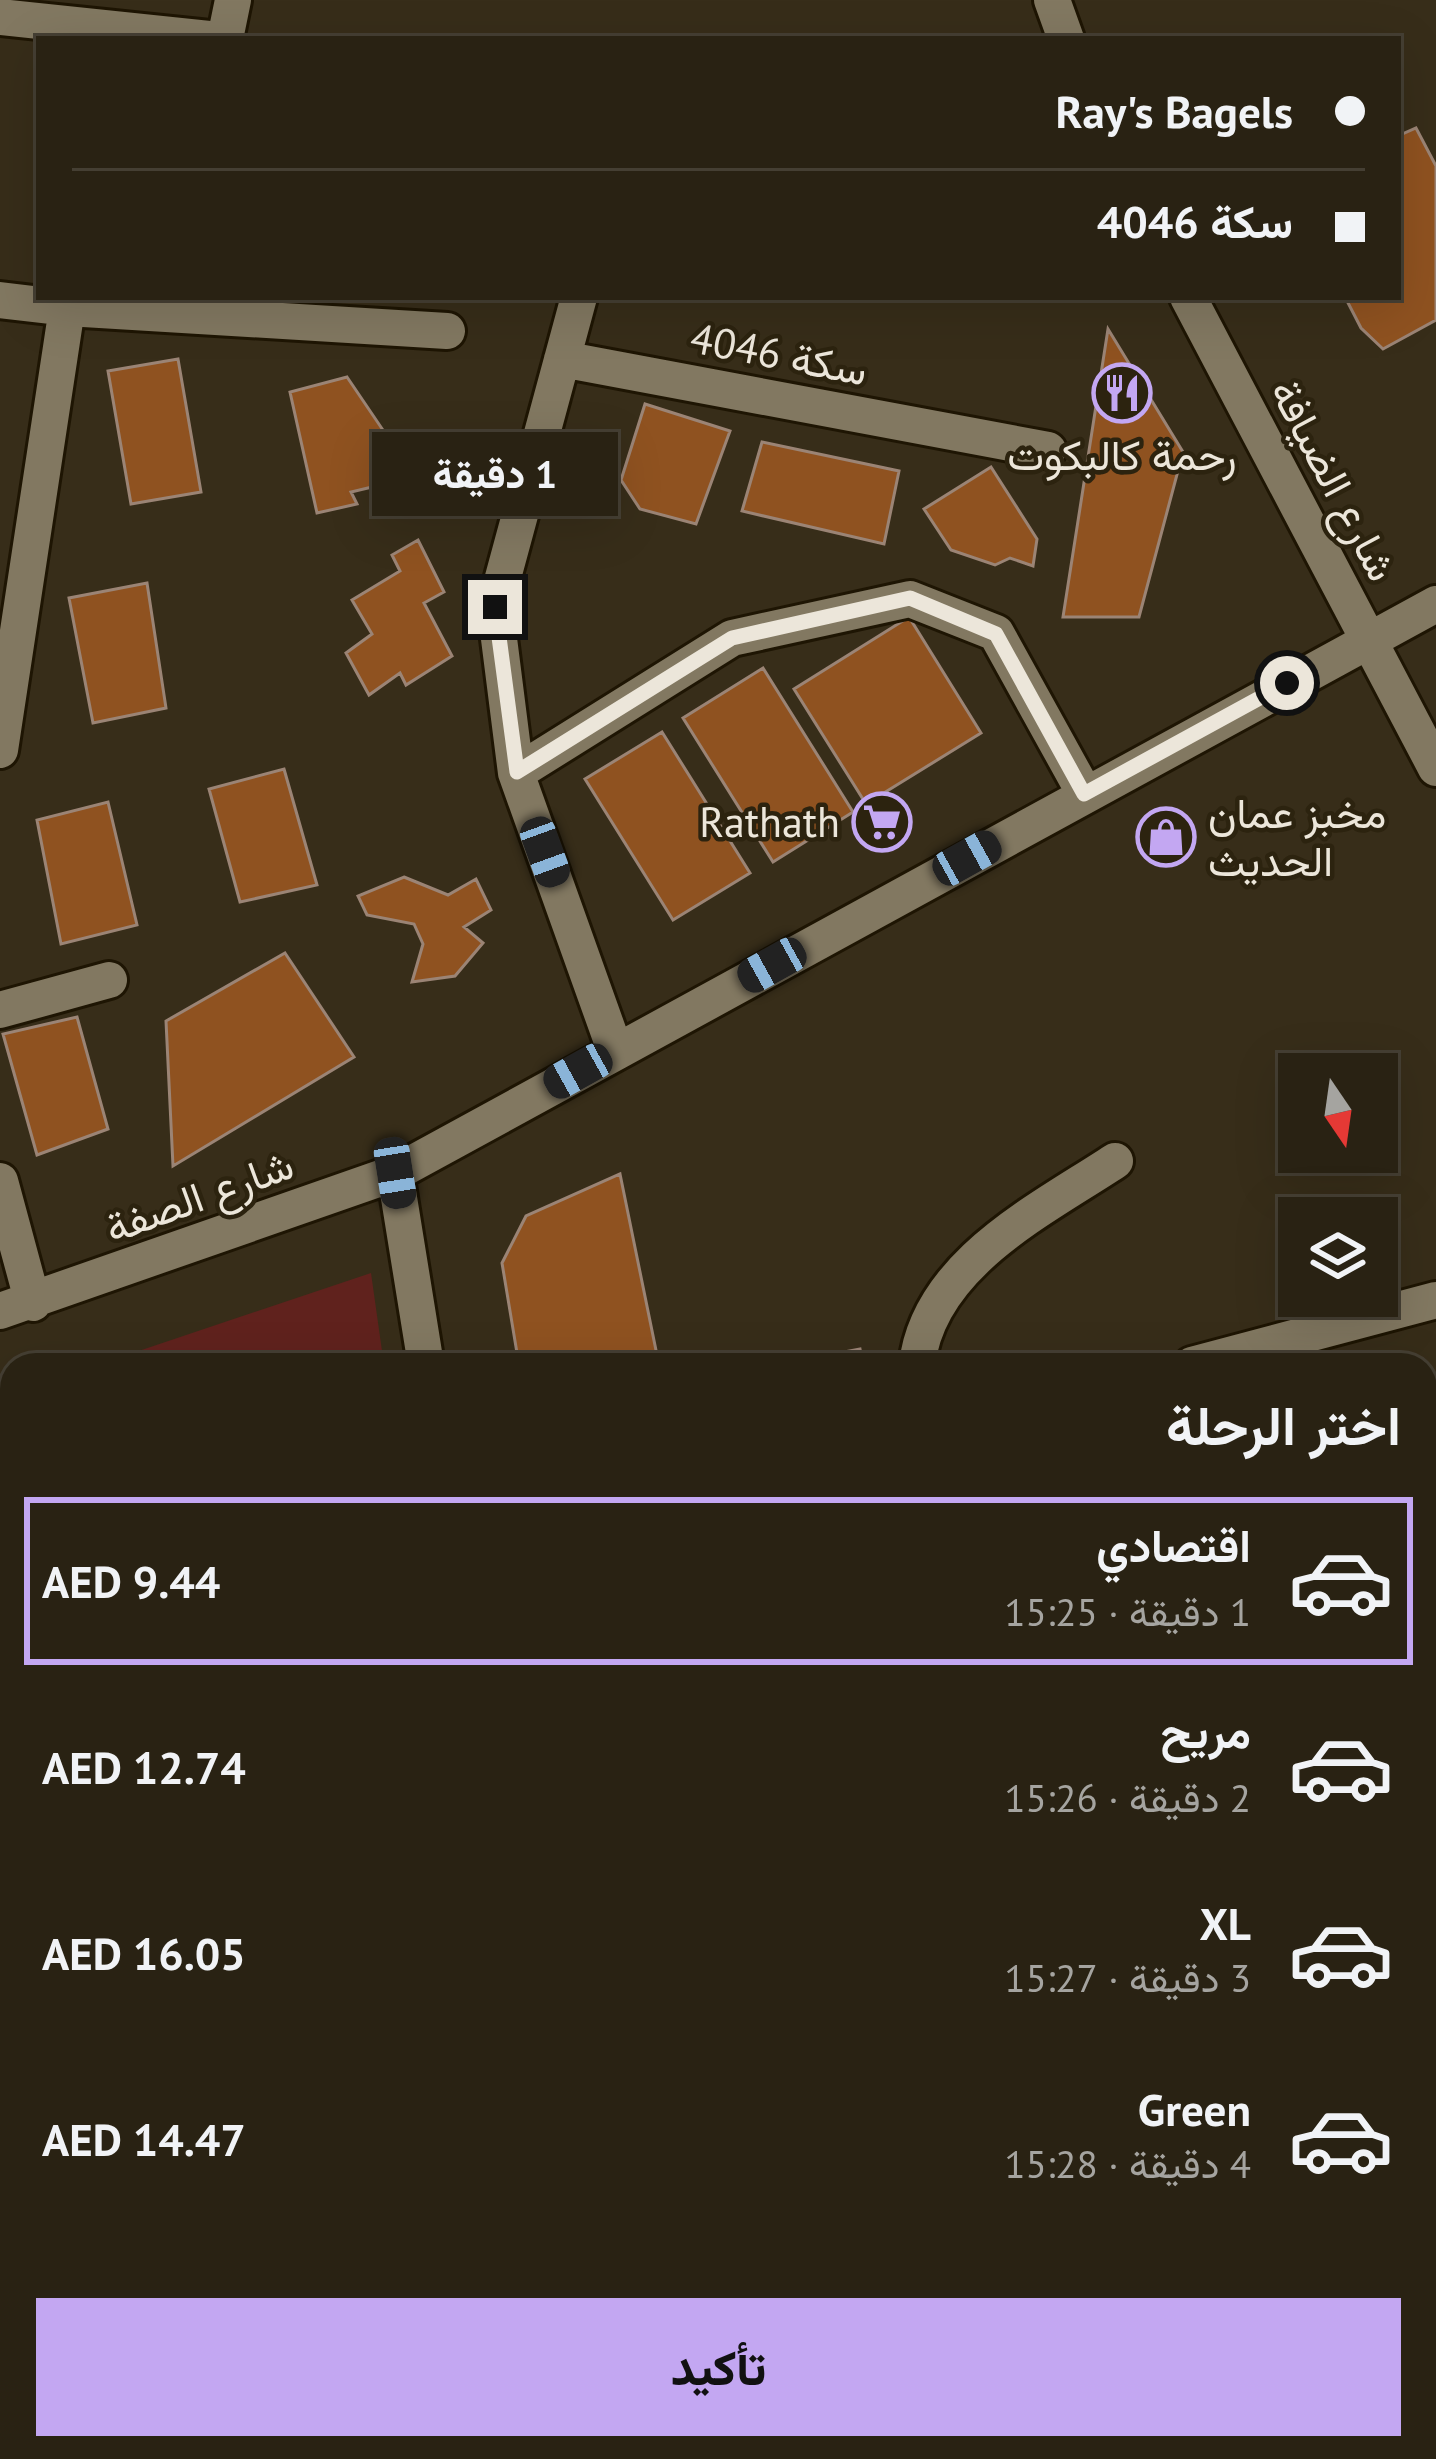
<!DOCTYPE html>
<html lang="ar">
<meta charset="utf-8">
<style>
:root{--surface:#292213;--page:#312a1c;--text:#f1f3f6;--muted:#a5a4a0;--line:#453f33;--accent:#c3a7f2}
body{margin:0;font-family:"PT Sans",Vazirmatn,sans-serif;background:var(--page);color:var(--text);direction:rtl;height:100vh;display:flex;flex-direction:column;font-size:45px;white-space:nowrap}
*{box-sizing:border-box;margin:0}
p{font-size:39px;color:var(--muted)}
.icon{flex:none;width:66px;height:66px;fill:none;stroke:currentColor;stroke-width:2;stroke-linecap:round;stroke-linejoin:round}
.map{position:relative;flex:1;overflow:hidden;direction:ltr}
.sheet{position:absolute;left:0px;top:1353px;width:1437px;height:1107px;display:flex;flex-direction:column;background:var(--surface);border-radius:36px 36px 0 0;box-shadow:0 12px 48px #0002,0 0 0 3px var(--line);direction:rtl}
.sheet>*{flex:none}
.hud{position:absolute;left:36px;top:36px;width:1365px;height:264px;border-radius:0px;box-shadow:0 12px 48px #0002,0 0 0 3px var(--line);direction:rtl;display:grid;align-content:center;height:264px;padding:0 36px;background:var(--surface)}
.needle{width:78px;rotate:167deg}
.controls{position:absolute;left:1278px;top:1053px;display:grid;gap:24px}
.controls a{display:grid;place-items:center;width:120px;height:120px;border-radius:0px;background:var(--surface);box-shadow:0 12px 48px #0002,0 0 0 3px var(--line);font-size:60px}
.end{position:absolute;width:54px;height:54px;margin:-27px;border:15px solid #ece6da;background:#111;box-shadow:0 0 0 6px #111}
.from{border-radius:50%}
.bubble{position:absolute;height:84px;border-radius:0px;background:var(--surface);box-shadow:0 12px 48px #0002,0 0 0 3px var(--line);font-size:39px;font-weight:800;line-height:84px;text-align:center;direction:rtl}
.car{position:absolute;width:36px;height:72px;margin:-36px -18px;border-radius:15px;box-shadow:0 0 9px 3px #0007;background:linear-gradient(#222 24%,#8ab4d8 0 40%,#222 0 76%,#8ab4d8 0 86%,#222 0)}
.hud b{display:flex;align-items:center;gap:42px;height:114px;font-size:45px}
.hud b+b{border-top:3px solid var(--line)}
.hud i{width:30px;height:30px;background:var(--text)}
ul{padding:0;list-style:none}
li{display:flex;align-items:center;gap:36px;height:168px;margin:0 24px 18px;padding:0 12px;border:6px solid transparent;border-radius:0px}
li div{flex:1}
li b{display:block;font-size:45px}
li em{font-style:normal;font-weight:800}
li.on{border-color:var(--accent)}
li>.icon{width:108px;height:108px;stroke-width:1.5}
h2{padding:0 36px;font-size:54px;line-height:144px}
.cta{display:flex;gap:24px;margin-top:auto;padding:24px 36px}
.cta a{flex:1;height:138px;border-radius:0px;background:var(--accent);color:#111;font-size:48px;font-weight:800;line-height:138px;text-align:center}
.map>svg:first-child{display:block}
.green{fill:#60221d}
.building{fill:#8f5220;stroke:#9b8475;stroke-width:3}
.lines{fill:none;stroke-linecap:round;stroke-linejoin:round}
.minor-casing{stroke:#1e1503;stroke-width:42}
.path{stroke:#8a8272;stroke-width:8;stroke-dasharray:6 6;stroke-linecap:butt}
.minor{stroke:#827861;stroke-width:36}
.route{stroke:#ece6da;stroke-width:15}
.labels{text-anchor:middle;stroke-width:9;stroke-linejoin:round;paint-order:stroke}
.street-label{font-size:42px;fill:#ece6da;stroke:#2c230f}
.poi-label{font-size:42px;fill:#ece6da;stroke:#2c230f}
</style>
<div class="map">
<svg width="1436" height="2459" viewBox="0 0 1436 2459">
<rect width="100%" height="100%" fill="#372d19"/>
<path class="green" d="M371 1273 384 1365H97Z
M12 1393V2253L0 2254V1397Z"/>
<path class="building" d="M1416 128 1436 166V320L1383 349 1361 328 1345 297H1398V136Z
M1108 329 1183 452 1139 617H1063Z
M178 359 201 492 131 504 108 371Z
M347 377 389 439 397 481 351 492 357 504 317 513 290 392Z
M645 404 730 431 696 524 640 509 621 480Z
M762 442 899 471 884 544 742 511Z
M991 467 1037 539 1033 566 1010 558 995 565 951 550 924 509Z
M418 540 444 592 424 603 452 656 406 685 400 673 369 695 346 653 372 634 352 600 400 571 392 555Z
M147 583 166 708 93 723 69 598Z
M909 617 981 733 866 804 794 689Z
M763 668 853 812 773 862 683 718Z
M662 732 750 873 673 920 585 779Z
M284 769 317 885 240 902 209 789Z
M108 802 137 925 61 944 37 820Z
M404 877 448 895 476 879 491 910 464 927 483 943 455 976 412 982 423 944 414 924 367 915 358 896Z
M285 953 354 1057 173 1166 166 1021Z
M77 1017 108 1129 37 1155 3 1034Z
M620 1174 659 1365H519L502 1263 526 1216Z
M860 1349 863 1365H775Z
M1425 1575 1436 1581V1648L1425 1650Z
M1436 1684V1761L1425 1763V1686Z
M1436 1786V1873L1425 1875V1788Z
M1436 1896V1979L1425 1982V1898Z
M1436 2008V2072L1428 2073 1425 2011Z
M1425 2121 1436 2122V2259L1425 2258Z
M0 2415H12V2448H51V2459H0Z
M133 2448H197L196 2459H132Z
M197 2448H266L265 2459H196Z
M735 2448H804V2459H735Z
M855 2448H982V2456L997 2459H854Z"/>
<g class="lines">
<g class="minor-casing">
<path id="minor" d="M1052 0 1066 39
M0 17 209 39
M225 39 233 0
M579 297 495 607 516 773 615 1050
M1188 297 1436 768
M0 300 67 308 447 331
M562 359 1048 450
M0 750 67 308
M516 773 732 638 910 599 996 633 1085 794
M0 1010 109 980
M395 1173 426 1365
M0 1181 33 1303
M0 1311 395 1173 1436 604
M917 1365C928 1265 1039 1211 1115 1161
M1192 1365 1436 1300
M1425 2099 1436 2100
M0 2307H12
M1425 2363 1436 2364
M324 2459 325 2448
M1064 2459 1065 2448"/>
</g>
<path class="path" d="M1283 2459V2448"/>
<use href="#minor" class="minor"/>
</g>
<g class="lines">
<path class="route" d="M495 607 517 772 732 638 910 598 996 634 1084 794 1287 683"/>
</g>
<defs>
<g id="restaurant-ring" transform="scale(3)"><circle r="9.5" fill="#2c230f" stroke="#c3a7f2" stroke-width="1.5"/><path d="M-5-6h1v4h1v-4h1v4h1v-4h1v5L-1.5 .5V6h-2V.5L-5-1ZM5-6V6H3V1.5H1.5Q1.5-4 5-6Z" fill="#c3a7f2"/></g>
<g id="supermarket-ring" transform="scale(3)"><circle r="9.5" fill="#2c230f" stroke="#c3a7f2" stroke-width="1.5"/><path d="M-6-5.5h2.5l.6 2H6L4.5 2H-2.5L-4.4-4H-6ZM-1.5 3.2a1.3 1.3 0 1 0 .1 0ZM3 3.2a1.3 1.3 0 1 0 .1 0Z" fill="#c3a7f2"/></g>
<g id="shop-ring" transform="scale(3)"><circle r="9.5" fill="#2c230f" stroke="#c3a7f2" stroke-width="1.5"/><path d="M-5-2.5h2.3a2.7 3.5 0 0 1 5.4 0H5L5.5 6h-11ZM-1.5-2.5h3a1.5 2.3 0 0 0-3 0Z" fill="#c3a7f2"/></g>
</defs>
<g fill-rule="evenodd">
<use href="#restaurant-ring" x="1122" y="393"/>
<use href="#supermarket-ring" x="882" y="822"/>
<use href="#shop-ring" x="1166" y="837"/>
</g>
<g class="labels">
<g class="street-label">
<text transform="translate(779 354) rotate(11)" y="15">سكة 4046</text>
<text transform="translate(1334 480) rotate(62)" y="15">شارع الضيافة</text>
<text transform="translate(199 1196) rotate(-20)" y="15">شارع الصفة</text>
</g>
<g class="poi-label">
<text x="1122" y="470">رحمة كالبكوت</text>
<text x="1208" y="828" text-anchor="start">مخبز عمان<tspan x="1208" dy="48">الحديث</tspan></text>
<text x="840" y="837" text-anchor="end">Rathath</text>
</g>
</g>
</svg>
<div class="controls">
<a><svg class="needle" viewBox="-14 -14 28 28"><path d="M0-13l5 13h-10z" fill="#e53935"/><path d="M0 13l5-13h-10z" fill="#a5a4a0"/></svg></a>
<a><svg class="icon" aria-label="layers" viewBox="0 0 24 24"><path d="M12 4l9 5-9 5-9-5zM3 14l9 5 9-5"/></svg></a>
</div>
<i class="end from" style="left:1287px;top:683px"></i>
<i class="end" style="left:495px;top:607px"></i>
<div class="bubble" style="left:372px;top:432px;width:246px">1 دقيقة</div>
<i class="car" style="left:545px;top:852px;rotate:160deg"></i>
<i class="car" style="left:967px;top:858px;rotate:61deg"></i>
<i class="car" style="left:772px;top:965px;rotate:241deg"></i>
<i class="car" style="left:578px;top:1071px;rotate:241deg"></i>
<i class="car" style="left:395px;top:1173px;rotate:171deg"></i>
<div class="hud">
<b><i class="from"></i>Ray's Bagels</b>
<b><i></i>سكة 4046</b>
</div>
<section class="sheet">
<h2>اختر الرحلة</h2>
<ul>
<li class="on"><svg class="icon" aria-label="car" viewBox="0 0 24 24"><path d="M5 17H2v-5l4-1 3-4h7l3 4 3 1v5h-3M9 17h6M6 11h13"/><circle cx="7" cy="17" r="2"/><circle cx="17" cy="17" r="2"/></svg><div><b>اقتصادي</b><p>1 دقيقة · 15:25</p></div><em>AED 9.44</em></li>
<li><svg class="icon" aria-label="car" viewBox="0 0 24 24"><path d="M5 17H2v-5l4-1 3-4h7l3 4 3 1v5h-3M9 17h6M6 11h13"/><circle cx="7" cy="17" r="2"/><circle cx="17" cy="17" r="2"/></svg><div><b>مريح</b><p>2 دقيقة · 15:26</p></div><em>AED 12.74</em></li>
<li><svg class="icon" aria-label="car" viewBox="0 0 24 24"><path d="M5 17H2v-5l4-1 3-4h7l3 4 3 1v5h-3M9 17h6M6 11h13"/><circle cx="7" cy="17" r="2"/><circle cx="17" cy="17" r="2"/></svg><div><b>XL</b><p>3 دقيقة · 15:27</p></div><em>AED 16.05</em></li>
<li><svg class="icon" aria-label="car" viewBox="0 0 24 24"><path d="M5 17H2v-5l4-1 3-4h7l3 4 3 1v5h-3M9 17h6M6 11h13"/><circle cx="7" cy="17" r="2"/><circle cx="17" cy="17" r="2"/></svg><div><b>Green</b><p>4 دقيقة · 15:28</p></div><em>AED 14.47</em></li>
</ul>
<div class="cta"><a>تأكيد</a></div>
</section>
</div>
